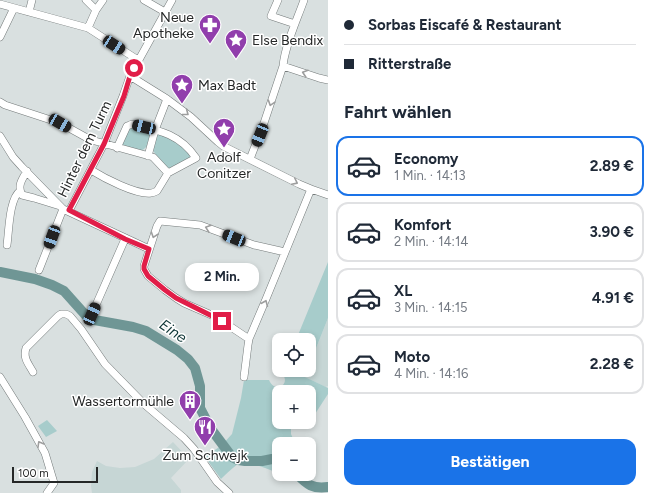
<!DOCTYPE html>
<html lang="de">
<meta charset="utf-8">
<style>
:root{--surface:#fff;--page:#f2f2f3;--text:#1f2937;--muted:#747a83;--line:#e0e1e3;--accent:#1a73e8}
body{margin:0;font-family:Figtree,sans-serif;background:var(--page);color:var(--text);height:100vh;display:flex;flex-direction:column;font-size:15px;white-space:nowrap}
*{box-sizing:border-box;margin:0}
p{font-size:13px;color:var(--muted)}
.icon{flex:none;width:22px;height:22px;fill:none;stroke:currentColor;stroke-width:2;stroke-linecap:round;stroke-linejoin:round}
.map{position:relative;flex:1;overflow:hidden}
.panel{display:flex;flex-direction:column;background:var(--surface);width:324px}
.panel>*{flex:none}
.top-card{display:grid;align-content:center;height:88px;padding:0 16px;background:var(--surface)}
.tools{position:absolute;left:272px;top:333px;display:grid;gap:8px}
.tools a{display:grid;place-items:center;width:44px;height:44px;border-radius:8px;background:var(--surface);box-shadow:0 2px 6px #0003;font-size:20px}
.scale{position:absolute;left:12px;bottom:10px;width:86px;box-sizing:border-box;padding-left:4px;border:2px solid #252727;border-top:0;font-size:11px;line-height:14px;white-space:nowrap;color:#252727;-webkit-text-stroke:3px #fff;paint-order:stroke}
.end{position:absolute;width:18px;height:18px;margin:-9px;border:5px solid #e11d48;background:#fff;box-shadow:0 0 0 2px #fff}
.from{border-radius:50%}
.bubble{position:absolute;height:28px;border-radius:12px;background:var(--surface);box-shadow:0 2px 6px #0003;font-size:13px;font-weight:700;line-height:28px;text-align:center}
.car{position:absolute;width:12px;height:24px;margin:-12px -6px;border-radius:5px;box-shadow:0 0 3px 1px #0007;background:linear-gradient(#222 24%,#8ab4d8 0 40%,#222 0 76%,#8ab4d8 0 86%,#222 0)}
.top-card b{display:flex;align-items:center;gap:14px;height:38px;font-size:15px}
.top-card b+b{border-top:1px solid var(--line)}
.top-card i{width:10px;height:10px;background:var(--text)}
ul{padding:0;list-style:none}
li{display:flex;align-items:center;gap:12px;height:60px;margin:0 8px 6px;padding:0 8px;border:2px solid var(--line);border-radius:12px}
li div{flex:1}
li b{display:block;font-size:15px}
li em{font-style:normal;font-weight:700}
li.on{border-color:var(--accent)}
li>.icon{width:36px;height:36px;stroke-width:1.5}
h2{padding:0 16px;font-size:18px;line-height:48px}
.primary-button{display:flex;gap:8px;margin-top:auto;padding:8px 16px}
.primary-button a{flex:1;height:46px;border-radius:12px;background:var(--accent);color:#fff;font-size:16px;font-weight:700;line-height:46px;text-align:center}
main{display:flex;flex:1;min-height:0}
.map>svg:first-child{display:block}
.built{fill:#c6d6d5}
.green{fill:#a7cccb}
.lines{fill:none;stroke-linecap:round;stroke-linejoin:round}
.river{stroke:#6f9695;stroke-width:10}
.minor-casing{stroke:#747a7a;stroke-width:8}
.minor{stroke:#fff;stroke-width:7}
.oneway{stroke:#9d9e9e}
.route{stroke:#e11d48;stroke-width:5}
.labels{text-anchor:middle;stroke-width:3;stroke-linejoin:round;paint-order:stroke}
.poi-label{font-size:14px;fill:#252727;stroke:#fff;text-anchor:end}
.street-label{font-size:14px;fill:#252727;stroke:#fff}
.water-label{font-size:15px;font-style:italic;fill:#0f3737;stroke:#fff}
</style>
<main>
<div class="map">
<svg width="328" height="493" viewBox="0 0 328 493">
<rect width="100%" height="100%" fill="#d9e0e0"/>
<path class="built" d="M328 318V386L325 387 305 377 308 370H309V366Z
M173 442 189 459 171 478 181 490V493H92L91 486 92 472 97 461 106 466 120 468 135 467 154 459Z"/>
<path class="green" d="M132 126 151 131 152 133C149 143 149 146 140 152L120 147 128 128Z
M157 132 179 142 193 157 170 170C163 164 157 158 153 150Z
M328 262V318L309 366V340H296Z
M280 370H308L305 377 328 388V394L315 414 309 419V392H279V422H303L291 429V434L295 443V444H279V473C270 470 249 461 241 463 236 464 225 475 221 479L205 457 222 445 232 434 241 398 244 380H269C277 397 293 381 280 372Z
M47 420 57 431 46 437 38 426Z"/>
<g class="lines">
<path class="river" d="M0 272 35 279 52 285 64 291 89 319 133 327 146 331 177 350 188 359 195 368 200 386V408L211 429 232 457 238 460 245 461H262L272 459H279
M297 474C307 485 313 489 328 487"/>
<g class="minor-casing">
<path id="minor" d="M86 0 96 10
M144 0 165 12
M278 0 271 16 295 24
M0 4 88 28 138 60
M29 12 32 0
M88 28 96 10 103 0
M0 37 14 8
M283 66 319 78 328 80
M130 76 167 99 191 117 218 142 223 146 299 184 311 189 328 195
M0 102 5 105 60 123 89 139 95 141 153 157 168 173 196 158C180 134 158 130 132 124L130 125 127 126 117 148
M0 136 13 157 22 167 63 209 149 249
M148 156 155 130 167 99
M250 159 264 123 283 66C285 45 297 20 304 0
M91 170C104 178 136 195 151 193 153 193 155 192 157 191L168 173
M27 171C22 179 17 186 22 195L34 198 60 206
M69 211 104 144 123 96 130 76 172 0
M7 245C9 231 9 199 20 191
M39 270 63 209
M92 314 125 239
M249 339 216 317 184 303 176 298 165 290 148 276 144 269V266L157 226 160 221 200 225 254 245 285 252
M33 372C28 363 23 358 26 348L58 316 61 314H66L70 316 81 329 105 364 144 404 184 438 194 449 217 482 229 493
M0 377 25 417 45 453 54 483 47 493
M244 377 248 345 249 339 266 299 311 189"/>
</g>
<use href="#minor" class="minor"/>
</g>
<defs><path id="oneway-chevron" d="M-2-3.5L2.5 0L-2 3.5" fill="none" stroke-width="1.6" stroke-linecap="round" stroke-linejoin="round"/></defs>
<g class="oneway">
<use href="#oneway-chevron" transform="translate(305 73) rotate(-162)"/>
<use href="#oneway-chevron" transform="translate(271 103) rotate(108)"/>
<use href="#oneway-chevron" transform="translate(186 113) rotate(38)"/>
<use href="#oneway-chevron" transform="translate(295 182) rotate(26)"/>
<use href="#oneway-chevron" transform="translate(208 228) rotate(-161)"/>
<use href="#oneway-chevron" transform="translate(154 235) rotate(109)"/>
<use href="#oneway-chevron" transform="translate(265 303) rotate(-67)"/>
<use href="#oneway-chevron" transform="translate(40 444) rotate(-120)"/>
</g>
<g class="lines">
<path class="route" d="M134 68 130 76 124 96 104 144 69 210 125 239 149 249 144 266V269L148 276 165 290 176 298 222 321"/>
</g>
<defs>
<g id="pharmacy-pin" transform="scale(1.15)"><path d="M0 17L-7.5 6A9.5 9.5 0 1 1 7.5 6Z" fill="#913eac" stroke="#fff"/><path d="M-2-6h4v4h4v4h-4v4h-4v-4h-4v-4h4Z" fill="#fff"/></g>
<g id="sight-pin" transform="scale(1.15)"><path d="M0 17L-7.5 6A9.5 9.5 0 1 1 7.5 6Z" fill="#913eac" stroke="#fff"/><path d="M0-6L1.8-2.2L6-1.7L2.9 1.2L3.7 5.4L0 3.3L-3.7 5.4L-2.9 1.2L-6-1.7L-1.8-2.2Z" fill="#fff"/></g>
<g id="building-pin" transform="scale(1.15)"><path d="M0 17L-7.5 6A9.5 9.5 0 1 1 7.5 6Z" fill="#913eac" stroke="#fff"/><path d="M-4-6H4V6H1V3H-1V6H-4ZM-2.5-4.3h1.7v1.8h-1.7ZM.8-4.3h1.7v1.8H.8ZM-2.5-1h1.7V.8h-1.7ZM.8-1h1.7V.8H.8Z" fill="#fff"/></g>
<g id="restaurant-pin" transform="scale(1.15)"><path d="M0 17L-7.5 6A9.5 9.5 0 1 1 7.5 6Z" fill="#913eac" stroke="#fff"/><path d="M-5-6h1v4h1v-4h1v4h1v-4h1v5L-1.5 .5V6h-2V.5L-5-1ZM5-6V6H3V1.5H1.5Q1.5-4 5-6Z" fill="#fff"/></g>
</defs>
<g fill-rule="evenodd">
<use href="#pharmacy-pin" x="210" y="25"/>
<use href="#sight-pin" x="236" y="40"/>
<use href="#sight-pin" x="182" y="85"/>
<use href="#sight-pin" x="224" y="129"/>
<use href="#building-pin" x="190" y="401"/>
<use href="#restaurant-pin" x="205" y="427"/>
</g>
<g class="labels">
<g class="poi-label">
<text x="194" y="22">Neue<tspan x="194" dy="16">Apotheke</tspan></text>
<text x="252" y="45" text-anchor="start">Else Bendix</text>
<text x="198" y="90" text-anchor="start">Max Badt</text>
<text x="224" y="162" text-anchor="middle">Adolf<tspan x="224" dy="16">Conitzer</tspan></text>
<text x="174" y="406">Wassertormühle</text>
<text x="205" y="460" text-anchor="middle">Zum Schwejk</text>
</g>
<g class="street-label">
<text transform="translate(84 149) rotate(-64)" y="5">Hinter dem Turm</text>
</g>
<g class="water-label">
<text transform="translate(173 331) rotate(34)" y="5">Eine</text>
</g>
</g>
</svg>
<div class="tools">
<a><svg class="icon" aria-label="locate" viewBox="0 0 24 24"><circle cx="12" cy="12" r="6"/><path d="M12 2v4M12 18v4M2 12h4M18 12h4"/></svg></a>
<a>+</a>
<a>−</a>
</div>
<div class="scale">100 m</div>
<i class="end from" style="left:134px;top:68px"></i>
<i class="end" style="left:222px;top:321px"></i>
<div class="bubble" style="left:185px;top:263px;width:74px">2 Min.</div>
<i class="car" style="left:114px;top:45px;rotate:123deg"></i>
<i class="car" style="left:60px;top:123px;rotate:120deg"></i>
<i class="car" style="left:144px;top:127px;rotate:283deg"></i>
<i class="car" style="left:260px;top:135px;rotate:202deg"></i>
<i class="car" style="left:52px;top:237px;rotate:200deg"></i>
<i class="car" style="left:234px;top:238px;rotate:292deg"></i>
<i class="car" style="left:92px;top:314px;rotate:24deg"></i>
</div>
<section class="panel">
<div class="top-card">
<b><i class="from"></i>Sorbas Eiscafé &amp; Restaurant</b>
<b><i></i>Ritterstraße</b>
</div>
<h2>Fahrt wählen</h2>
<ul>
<li class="on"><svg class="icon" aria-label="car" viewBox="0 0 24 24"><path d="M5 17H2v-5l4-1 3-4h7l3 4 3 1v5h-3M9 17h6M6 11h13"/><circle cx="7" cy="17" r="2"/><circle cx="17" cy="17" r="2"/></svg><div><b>Economy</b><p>1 Min. · 14:13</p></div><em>2.89 €</em></li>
<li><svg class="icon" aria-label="car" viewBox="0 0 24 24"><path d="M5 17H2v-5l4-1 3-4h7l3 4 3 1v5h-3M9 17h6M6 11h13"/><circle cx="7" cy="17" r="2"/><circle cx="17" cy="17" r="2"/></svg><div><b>Komfort</b><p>2 Min. · 14:14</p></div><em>3.90 €</em></li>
<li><svg class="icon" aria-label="car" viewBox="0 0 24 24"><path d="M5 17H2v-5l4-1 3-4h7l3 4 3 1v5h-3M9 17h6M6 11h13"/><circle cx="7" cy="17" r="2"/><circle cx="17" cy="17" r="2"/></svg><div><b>XL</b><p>3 Min. · 14:15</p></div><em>4.91 €</em></li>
<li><svg class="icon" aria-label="car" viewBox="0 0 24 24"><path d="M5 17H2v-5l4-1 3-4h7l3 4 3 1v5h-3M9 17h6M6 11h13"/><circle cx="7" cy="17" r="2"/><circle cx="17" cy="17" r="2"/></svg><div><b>Moto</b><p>4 Min. · 14:16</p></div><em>2.28 €</em></li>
</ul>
<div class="primary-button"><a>Bestätigen</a></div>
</section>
</main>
